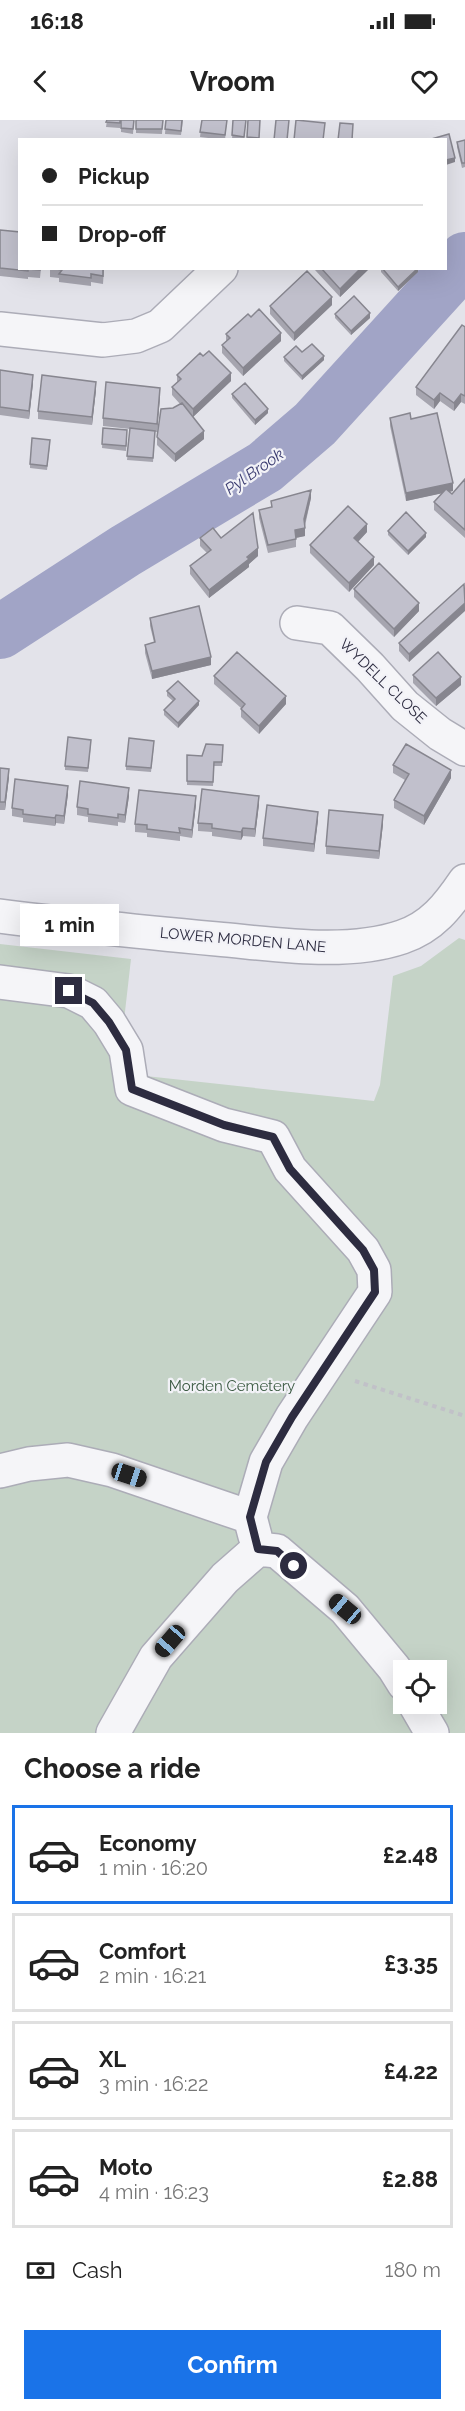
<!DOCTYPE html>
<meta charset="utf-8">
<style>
:root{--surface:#fff;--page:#f2f2f2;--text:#222;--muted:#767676;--line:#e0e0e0;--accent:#1a73e8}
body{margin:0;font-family:Raleway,sans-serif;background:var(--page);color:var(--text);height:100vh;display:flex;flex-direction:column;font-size:22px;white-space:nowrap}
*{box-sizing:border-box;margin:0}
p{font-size:20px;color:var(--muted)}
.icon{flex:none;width:33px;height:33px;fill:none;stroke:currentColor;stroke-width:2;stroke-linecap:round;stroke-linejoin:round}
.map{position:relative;height:1613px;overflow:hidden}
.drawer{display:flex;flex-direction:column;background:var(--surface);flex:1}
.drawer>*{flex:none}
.top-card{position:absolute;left:18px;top:18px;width:429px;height:132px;border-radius:0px;box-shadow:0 6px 24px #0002;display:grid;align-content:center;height:132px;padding:0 24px;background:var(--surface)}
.controls{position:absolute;left:393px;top:1540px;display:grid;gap:12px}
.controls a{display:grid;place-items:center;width:54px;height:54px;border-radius:0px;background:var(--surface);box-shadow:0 6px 24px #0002;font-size:30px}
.end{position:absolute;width:27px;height:27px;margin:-14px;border:8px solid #2d2c40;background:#fff;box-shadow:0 0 0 3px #fff}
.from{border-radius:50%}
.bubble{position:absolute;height:42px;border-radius:0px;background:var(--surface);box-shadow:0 6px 24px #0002;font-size:20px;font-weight:700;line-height:42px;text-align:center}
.car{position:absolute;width:18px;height:36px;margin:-18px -9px;border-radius:8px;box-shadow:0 0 4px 2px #0007;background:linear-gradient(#222 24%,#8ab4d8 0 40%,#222 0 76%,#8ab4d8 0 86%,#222 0)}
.top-card b{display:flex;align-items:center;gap:21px;height:57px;font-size:22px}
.top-card b+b{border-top:2px solid var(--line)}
.top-card i{width:15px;height:15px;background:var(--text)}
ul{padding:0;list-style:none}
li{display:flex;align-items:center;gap:18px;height:99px;margin:0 12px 9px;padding:0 12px;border:3px solid var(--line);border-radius:0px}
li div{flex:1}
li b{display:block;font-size:22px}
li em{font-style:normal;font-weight:700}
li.active{border-color:var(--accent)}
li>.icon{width:54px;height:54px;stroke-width:1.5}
h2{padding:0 24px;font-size:27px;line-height:72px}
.pay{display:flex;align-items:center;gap:15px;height:66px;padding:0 24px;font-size:22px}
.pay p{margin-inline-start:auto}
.button{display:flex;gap:12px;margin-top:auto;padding:12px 24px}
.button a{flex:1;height:69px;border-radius:0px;background:var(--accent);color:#fff;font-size:24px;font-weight:700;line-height:69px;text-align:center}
.status{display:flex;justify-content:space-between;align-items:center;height:42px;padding:0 30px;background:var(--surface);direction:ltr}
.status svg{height:16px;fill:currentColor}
header{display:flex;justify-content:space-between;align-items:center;height:78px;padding:0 24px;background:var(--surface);font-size:27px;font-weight:700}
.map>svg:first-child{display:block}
.green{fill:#c5d3c7;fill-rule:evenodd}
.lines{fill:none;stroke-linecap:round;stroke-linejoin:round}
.river{stroke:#a1a4c6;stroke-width:54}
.minor-casing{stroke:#acacb7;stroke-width:36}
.path{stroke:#c1c1c8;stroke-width:4;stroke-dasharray:4.5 4.5;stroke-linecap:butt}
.minor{stroke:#f5f5f8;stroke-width:33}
.wall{fill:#a6a5af}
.shaded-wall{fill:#87868f}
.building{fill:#c1c0cc;stroke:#87868f;stroke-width:1.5}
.route{stroke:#2d2c40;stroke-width:8}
.labels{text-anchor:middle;stroke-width:4.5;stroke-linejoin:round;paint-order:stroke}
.street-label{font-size:15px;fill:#2d2c40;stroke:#f2f2f7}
.park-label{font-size:15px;fill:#3b5a42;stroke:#f2f2f7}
.water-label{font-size:16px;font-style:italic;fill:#3a3b70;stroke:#f2f2f7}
</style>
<div class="status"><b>16:18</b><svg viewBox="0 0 49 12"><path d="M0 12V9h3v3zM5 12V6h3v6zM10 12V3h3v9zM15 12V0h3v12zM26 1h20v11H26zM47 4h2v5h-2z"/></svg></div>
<header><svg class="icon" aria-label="back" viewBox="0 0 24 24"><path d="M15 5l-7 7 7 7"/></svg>Vroom<svg class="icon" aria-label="heart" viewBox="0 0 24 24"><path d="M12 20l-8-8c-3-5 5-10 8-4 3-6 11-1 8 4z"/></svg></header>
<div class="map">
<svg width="465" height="1613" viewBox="0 0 465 1613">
<rect width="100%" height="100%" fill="#e3e3ea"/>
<path class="green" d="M459 818 465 820V1613H0V824L131 839 118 953 374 981 380 965 393 856 421 846ZM404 1551H436V1584H404Z"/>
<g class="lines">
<path class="river" d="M0 512 125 431 265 347 315 304 465 139"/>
<g class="minor-casing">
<path id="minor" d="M0 209 103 220 136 216 160 206 221 148
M297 503 330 508 370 547 405 586 440 614 465 629
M0 796C72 805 144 812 217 819 274 824 346 836 402 817 432 807 448 786 465 761
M0 862 69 871 93 883 109 902 126 930 132 969 224 1005 273 1017 290 1049 363 1130 374 1150 375 1172 292 1297 266 1342 250 1397
M0 1351 29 1344 68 1340 112 1350 250 1397 255 1416
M415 1584 432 1613
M113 1613 156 1537 225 1458 258 1429 277 1431 345 1489 394 1548 404 1564"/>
</g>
<path class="path" d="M355 1261 465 1296"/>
<use href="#minor" class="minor"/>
</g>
<path class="wall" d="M107 0H120V8L106 7Z
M121 0H134L133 14 121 12Z
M136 0H163L162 14 136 13Z
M166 0H183L181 15 165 14Z
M202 0H227L225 20 200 17Z
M233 0H246L244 20H232Z
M248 0H260L259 20H247Z
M465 20V47L462 48 457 27V22Z
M0 110 20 148H41L40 158 28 157V159L0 156Z
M50 148H104L103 164 91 162V166L59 162V158L50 157Z
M315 148H370L340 177 315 150Z
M381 148H418V152L398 171 381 152Z
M332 185 294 221 270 194V186Z
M335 194 370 198 351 215 335 198Z
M465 207V284L461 282 454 291 440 281 434 289 416 275V267Z
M226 214 281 221 243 256 222 233V225L226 221Z
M302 232 324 240 302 260 284 241V237Z
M0 250 33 263 29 299 0 295Z
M177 255 231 261 193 297 204 319 175 342 157 325V317L173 288 180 284 172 275V267L177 262Z
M96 270 92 305 38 299V291Z
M232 274 268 293 255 305 232 278Z
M160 276 157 312H155L153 342 127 340 130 309 103 306V298Z
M390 298 411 299 453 371 449 372 452 374 465 359V418L434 390V382L442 373 406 381 390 306Z
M103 308 127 315 126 331 102 328Z
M50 324 47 350 30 348V344Z
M311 378 305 406V416L296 418V427L268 433 259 398V390L271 387V381Z
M388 411 426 417 408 435 388 415Z
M367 412 358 422 374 445 349 472 310 433V425Z
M200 418H221L258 436 249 444V447L209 478 190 454V446L207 433 200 426Z
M464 464 409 542 399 531V523Z
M354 469 419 491 394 517 354 477Z
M150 498 211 545 152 559 145 533V525L154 522 150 506Z
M413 555 461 565 436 586 413 563Z
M214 556 286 584 259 614 241 597V588L214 564Z
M167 571 199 585 178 608 164 595V590L173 581 167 576Z
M91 624 88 652 65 650V646Z
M154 625 151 652 126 650V646Z
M223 625 222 646H214L213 666 187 665V635L202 636Z
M393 645 451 658 424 705 394 688V680L405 660 393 653Z
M0 648 9 657 5 690H0Z
M68 674 64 704 56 703 55 706 23 702V698L12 696V688Z
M129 676 125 703 118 702V706L88 702V697L77 695V687Z
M196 684 192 718 180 716V721L147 717V713L135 712V704Z
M259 684 255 717 243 716 241 720 212 716V712L198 711V703Z
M318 700 314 732 263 726V718Z
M383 704 379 739 326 734V726Z"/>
<path class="shaded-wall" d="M455 38V42L446 45V40Z
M361 148H370L340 177V169Z
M418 148V152L398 171V167Z
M332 177V185L294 221V213Z
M370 193V198L351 215V211Z
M281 213V221L243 256V248Z
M324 236V240L302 260V256Z
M231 253V261L193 297V289Z
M33 255V263L29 299V291Z
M96 262V270L92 305V297Z
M160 268V276L157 312V304Z
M440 273V281L434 289V280Z
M461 274V282L454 291V283Z
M268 289V293L255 305V300Z
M204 311V319L175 342V334Z
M453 363V371L406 381V373Z
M311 370V378L304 407V399Z
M367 404V412L354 426V418Z
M305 408V416L295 418V410Z
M426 413V417L408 435V431Z
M258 428V436L249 444V447L209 478V470Z
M374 437V445L349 472V463Z
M419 483V491L394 517V509Z
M465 483V491L409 542V534Z
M211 537V545L152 559V551Z
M461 557V565L436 586V578Z
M286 576V584L259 614V606Z
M199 581V585L178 608V603Z
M9 649V657L5 690V682Z
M451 650V658L424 705V696Z
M68 666V674L64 704V696Z
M129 668V676L125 703V695Z
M196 676V684L192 718V710Z
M259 676V684L255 717V709Z
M318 692V700L314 732V724Z
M56 695V703L55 706V698Z
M383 695V704L379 739V731Z
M243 708V716L241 720V712Z"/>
<path class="building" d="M107 0H120V3L106 2Z
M121 0H134L133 9 121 8Z
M136 0H163L162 9H136Z
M166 0H182L181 11 165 9Z
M202 0H227L225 15 200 12Z
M233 0H246L244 17 232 15Z
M248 0H260L259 18 247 17Z
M276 0H289L287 20H274Z
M296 0 325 3 323 20H294Z
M340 3 353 4 352 20H338Z
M449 14 455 38 446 40V20H428Z
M465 20V43H462L457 22Z
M0 110 20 112V148H40V150L28 149V151L0 148Z
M50 148H103V156L91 154V158L59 154 62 150Z
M321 148H361L340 169Z
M382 148H418L398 167Z
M307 151 332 177 294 213 270 186Z
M354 176 370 193 351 211 335 194Z
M259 189 281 213 243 248 222 225 230 218 226 214 248 194 251 197Z
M462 205 465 207V276L461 274 454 283 440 273 434 280 416 267Z
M312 224 324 236 302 256 284 237 296 226 302 232Z
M209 231 231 253 193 289 172 267 181 259 177 255 200 233 203 236Z
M0 250 33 255 29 291 0 287Z
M42 255 96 262 92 297 38 291Z
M106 262 160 268 157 304 103 298Z
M245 263 268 289 255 300 232 274Z
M182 283 204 311 175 334 157 317 161 289 173 288Z
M410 293 411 299 437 293 453 363 406 373 390 298Z
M103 308 127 310 126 326 102 324Z
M130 308 155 311 153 338 127 336Z
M32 318 50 320 47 346 30 344Z
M465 359V410L434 382 446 369 452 374Z
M311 370 304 399 305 408 295 410 296 419 268 425 259 390 272 387 271 381Z
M348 386 367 404 354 418 374 437 349 463 310 425Z
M406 392 426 413 408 431 388 411Z
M253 393 258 428 247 437 249 439 209 470 190 446 211 430 200 418 213 408 221 418Z
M379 443 419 483 394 509 354 469Z
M464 464 465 483 409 534 399 523Z
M199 486 211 537 152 551 145 525 155 522 150 498Z
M237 532 286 576 259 606 241 589 245 584 214 556Z
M438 532 461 557 436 578 413 555Z
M178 561 199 581 178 603 164 590 175 579 167 571Z
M68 617 91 620 88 648 65 646Z
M129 618 154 621 151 648 126 646Z
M206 624 223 625 222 642H214L213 662 187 661V635L202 636Z
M406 624 451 650 424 696 394 680 409 654 393 645Z
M0 648 9 649 5 682H0Z
M15 659 68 666 64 696 56 695 55 698 23 694V690L12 688Z
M80 661 129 668 125 695 118 694V698L88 694V689L77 687Z
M202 669 259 676 255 709 243 708 241 712 212 708V704L198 703Z
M139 670 196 676 192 710 179 708 180 713 147 709V705L135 704Z
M267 685 318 692 314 724 263 718Z
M329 690 383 695 379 731 326 726Z"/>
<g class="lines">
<path class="route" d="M69 871 93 883 109 902 126 930 132 969 224 1005 273 1017 290 1049 363 1130 374 1150 375 1172 292 1297 266 1342 250 1397 258 1429 277 1431 294 1446"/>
</g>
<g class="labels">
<g class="street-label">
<text transform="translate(383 561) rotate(44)" y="5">WYDELL CLOSE</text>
<text transform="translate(243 820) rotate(5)" y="5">LOWER MORDEN LANE</text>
</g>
<g class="park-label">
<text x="232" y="1271">Morden Cemetery</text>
</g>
<g class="water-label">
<text transform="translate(254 351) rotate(-35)" y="6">Pyl Brook</text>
</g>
</g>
</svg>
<div class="controls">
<a><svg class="icon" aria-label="locate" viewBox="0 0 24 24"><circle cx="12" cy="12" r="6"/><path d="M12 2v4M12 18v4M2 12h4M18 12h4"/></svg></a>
</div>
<i class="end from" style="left:294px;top:1446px"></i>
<i class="end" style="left:69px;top:871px"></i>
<div class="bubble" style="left:20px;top:784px;width:99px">1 min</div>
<i class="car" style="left:129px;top:1355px;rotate:108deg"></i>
<i class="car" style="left:345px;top:1489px;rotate:310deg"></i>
<i class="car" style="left:170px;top:1521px;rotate:221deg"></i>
<div class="top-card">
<b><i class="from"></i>Pickup</b>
<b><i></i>Drop-off</b>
</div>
</div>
<section class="drawer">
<h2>Choose a ride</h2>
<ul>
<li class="active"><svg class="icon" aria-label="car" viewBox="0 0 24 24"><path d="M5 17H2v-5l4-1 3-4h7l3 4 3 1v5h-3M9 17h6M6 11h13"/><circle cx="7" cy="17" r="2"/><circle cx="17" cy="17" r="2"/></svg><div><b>Economy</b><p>1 min · 16:20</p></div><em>£2.48</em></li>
<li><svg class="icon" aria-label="car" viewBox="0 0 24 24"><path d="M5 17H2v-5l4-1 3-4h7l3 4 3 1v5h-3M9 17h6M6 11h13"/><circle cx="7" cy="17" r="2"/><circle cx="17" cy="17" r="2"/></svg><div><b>Comfort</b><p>2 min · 16:21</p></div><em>£3.35</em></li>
<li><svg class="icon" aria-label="car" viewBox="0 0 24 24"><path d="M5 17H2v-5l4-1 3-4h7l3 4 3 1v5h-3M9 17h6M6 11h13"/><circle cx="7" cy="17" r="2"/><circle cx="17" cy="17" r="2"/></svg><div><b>XL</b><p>3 min · 16:22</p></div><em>£4.22</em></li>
<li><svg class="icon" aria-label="car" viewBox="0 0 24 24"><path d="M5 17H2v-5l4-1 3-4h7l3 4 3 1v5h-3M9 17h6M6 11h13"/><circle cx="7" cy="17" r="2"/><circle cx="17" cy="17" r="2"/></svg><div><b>Moto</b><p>4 min · 16:23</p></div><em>£2.88</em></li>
</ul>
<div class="pay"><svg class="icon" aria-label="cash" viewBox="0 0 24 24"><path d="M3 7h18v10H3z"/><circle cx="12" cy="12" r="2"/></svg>Cash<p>180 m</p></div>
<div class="button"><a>Confirm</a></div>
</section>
